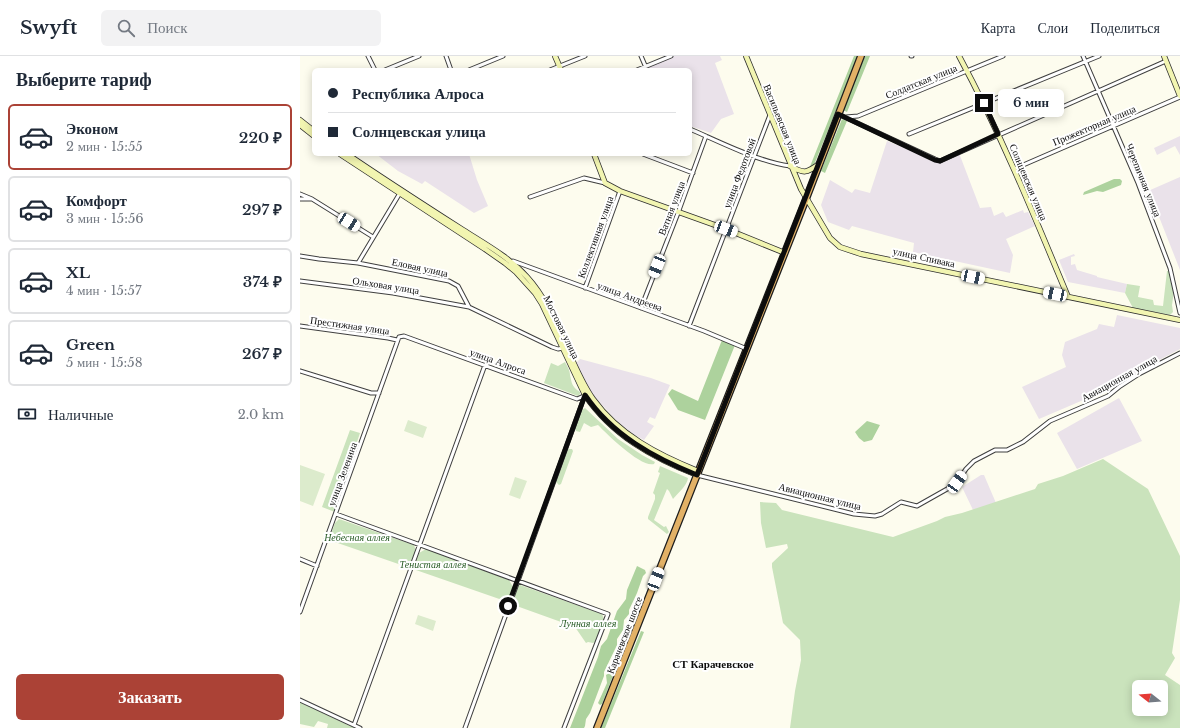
<!DOCTYPE html>
<html lang="ru">
<meta charset="utf-8">
<style>
:root{--surface:#fff;--page:#f2f2f3;--text:#1f2937;--muted:#747a83;--line:#e0e1e3;--accent:#ab4236}
body{margin:0;font-family:"Libre Baskerville",serif;background:var(--page);color:var(--text);height:100vh;display:flex;flex-direction:column;font-size:15px;white-space:nowrap}
*{box-sizing:border-box;margin:0}
p{font-size:13px;color:var(--muted)}
.icon{flex:none;width:22px;height:22px;fill:none;stroke:currentColor;stroke-width:2;stroke-linecap:round;stroke-linejoin:round}
.map{position:relative;flex:1;overflow:hidden}
.side{display:flex;flex-direction:column;background:var(--surface);width:300px}
.side>*{flex:none}
.banner{position:absolute;left:12px;top:12px;width:380px;height:88px;border-radius:6px;box-shadow:0 2px 10px #0003;display:grid;align-content:center;height:88px;padding:0 16px;background:var(--surface)}
.needle{width:26px;rotate:287deg}
.controls{position:absolute;left:832px;top:624px;display:grid;gap:8px}
.controls a{display:grid;place-items:center;width:36px;height:36px;border-radius:6px;background:var(--surface);box-shadow:0 2px 10px #0003;font-size:20px}
.end{position:absolute;width:18px;height:18px;margin:-9px;border:5px solid #0c0c0c;background:#fff;box-shadow:0 0 0 2px #fff}
.from{border-radius:50%}
.bubble{position:absolute;height:28px;border-radius:6px;background:var(--surface);box-shadow:0 2px 10px #0003;font-size:13px;font-weight:600;line-height:28px;text-align:center}
.car{position:absolute;width:12px;height:24px;margin:-12px -6px;border-radius:5px;box-shadow:0 0 3px 1px #0007;background:linear-gradient(#fff 24%,#345 0 40%,#fff 0 76%,#345 0 86%,#fff 0)}
.banner b{display:flex;align-items:center;gap:14px;height:38px;font-size:15px}
.banner b+b{border-top:1px solid var(--line)}
.banner i{width:10px;height:10px;background:var(--text)}
ul{padding:0;list-style:none}
li{display:flex;align-items:center;gap:12px;height:66px;margin:0 8px 6px;padding:0 8px;border:2px solid var(--line);border-radius:6px}
li div{flex:1}
li b{display:block;font-size:15px}
li em{font-style:normal;font-weight:600}
li.on{border-color:var(--accent)}
li>.icon{width:36px;height:36px;stroke-width:1.5}
h2{padding:0 16px;font-size:18px;line-height:48px}
.pay{display:flex;align-items:center;gap:10px;height:44px;padding:0 16px;font-size:15px}
.pay p{margin-inline-start:auto}
.primary-button{display:flex;gap:8px;margin-top:auto;padding:8px 16px}
.primary-button a{flex:1;height:46px;border-radius:6px;background:var(--accent);color:#fff;font-size:16px;font-weight:600;line-height:46px;text-align:center}
header{display:flex;align-items:center;gap:24px;box-sizing:border-box;height:56px;padding:0 20px;background:var(--surface);border-bottom:1px solid var(--line)}
header strong{font-size:19px}
nav{display:flex;gap:22px;margin-inline-start:auto;font-size:14px}
.search{width:280px;height:36px;background:var(--page);display:flex;align-items:center;gap:10px;box-sizing:border-box;padding:0 14px;border-radius:6px;color:var(--muted);font-size:15px}
main{display:flex;flex:1;min-height:0}
.map>svg:first-child{display:block}
.industrial{fill:#eae2ea}
.green{fill:#cae3bc;fill-rule:evenodd}
.forest{fill:#add29d}
.pitch{fill:#dcebcc}
.lines{fill:none;stroke-linecap:round;stroke-linejoin:round}
.street-casing{stroke:#3f3f3f;stroke-width:5}
.secondary-casing{stroke:#2e2e2e;stroke-width:6}
.highway-casing{stroke:#1d1d1d;stroke-width:8}
.street{stroke:#fff;stroke-width:3}
.secondary{stroke:#f2f5b1;stroke-width:4.5}
.highway{stroke:#e2b166;stroke-width:5.5}
.route{stroke:#0c0c0c;stroke-width:5}
.labels{text-anchor:middle;stroke-width:4;stroke-linejoin:round;paint-order:stroke}
.street-label{font-size:10px;fill:#0c0c0c;stroke:#fff}
.park-label{font-size:10px;font-style:italic;fill:#285c25;stroke:#fff}
.neighbourhood-label{font-size:11px;font-weight:bold;fill:#0c0c0c;stroke:#fff}
</style>
<header>
<strong>Swyft</strong>
<div class="search"><svg class="icon" aria-label="search" viewBox="0 0 24 24"><circle cx="10" cy="10" r="6"/><path d="M15 15l6 6"/></svg>Поиск</div>
<nav><a>Карта</a><a>Слои</a><a>Поделиться</a></nav>
</header>
<main>
<section class="side">
<h2>Выберите тариф</h2>
<ul>
<li class="on"><svg class="icon" aria-label="car" viewBox="0 0 24 24"><path d="M5 17H2v-5l4-1 3-4h7l3 4 3 1v5h-3M9 17h6M6 11h13"/><circle cx="7" cy="17" r="2"/><circle cx="17" cy="17" r="2"/></svg><div><b>Эконом</b><p>2 мин · 15:55</p></div><em>220 ₽</em></li>
<li><svg class="icon" aria-label="car" viewBox="0 0 24 24"><path d="M5 17H2v-5l4-1 3-4h7l3 4 3 1v5h-3M9 17h6M6 11h13"/><circle cx="7" cy="17" r="2"/><circle cx="17" cy="17" r="2"/></svg><div><b>Комфорт</b><p>3 мин · 15:56</p></div><em>297 ₽</em></li>
<li><svg class="icon" aria-label="car" viewBox="0 0 24 24"><path d="M5 17H2v-5l4-1 3-4h7l3 4 3 1v5h-3M9 17h6M6 11h13"/><circle cx="7" cy="17" r="2"/><circle cx="17" cy="17" r="2"/></svg><div><b>XL</b><p>4 мин · 15:57</p></div><em>374 ₽</em></li>
<li><svg class="icon" aria-label="car" viewBox="0 0 24 24"><path d="M5 17H2v-5l4-1 3-4h7l3 4 3 1v5h-3M9 17h6M6 11h13"/><circle cx="7" cy="17" r="2"/><circle cx="17" cy="17" r="2"/></svg><div><b>Green</b><p>5 мин · 15:58</p></div><em>267 ₽</em></li>
</ul>
<div class="pay"><svg class="icon" aria-label="cash" viewBox="0 0 24 24"><path d="M3 7h18v10H3z"/><circle cx="12" cy="12" r="2"/></svg>Наличные<p>2.0 km</p></div>
<div class="primary-button"><a>Заказать</a></div>
</section>
<div class="map">
<svg width="880" height="672" viewBox="0 0 880 672">
<rect width="100%" height="100%" fill="#fdfcee"/>
<path class="industrial" d="M374 0H420L422 4 415 7 434 58 421 63 411 77 390 70V14H348L347 11Z
M880 80V99L875 90 857 99 854 92Z
M587 85 641 106 659 97 680 152 691 151 694 160 703 156 706 161 723 154 724 157 728 156 735 170 706 183 713 199 710 217 613 196 614 187 552 170 549 174 528 166 521 149 530 124 552 137 555 133 570 137Z
M76 98H169L177 124 188 150 174 157 125 125 122 128 98 115Z
M880 121V214L852 143H849L847 139 849 138 848 135Z
M774 198 775 200 771 201V209L775 208 777 214 797 220V221L827 228 825 237 768 226 759 204Z
M817 259 880 272V293L788 342 739 363 722 331 766 311 762 299 765 286 797 273 799 268 814 271Z
M280 303 351 322 370 329 355 363 350 361 347 366 354 370 344 384 333 378 317 365 293 339 276 307Z
M819 342 842 385 777 413 757 377Z
M681 419H684L696 447 673 454 662 431Z"/>
<path class="green" d="M867 215H869L874 235 872 249 873 256 870 259 833 252 825 237 827 228 840 230 838 241 853 244 854 249 863 250Z
M265 306C267 310 270 314 270 319 272 327 271 330 280 336V338L278 340 244 327 251 307 258 310Z
M285 352 318 383 342 399 355 406 354 408C341 412 307 378 298 369L291 371 284 367 280 376 276 375 275 373 282 354Z
M50 374 60 377 55 392 58 393 35 456 22 451Z
M268 393H272L273 395 261 428 259 429 256 426Z
M803 403 848 433 880 500V544L872 597 875 602 865 619 880 629V672H490L495 635 501 604 500 584 483 567 472 511V507L488 492 487 488 466 492 461 467 460 446 476 447 482 454 593 481 637 465 645 461 662 457 735 433 738 428 763 420ZM839 631H861V653H839Z
M360 410 388 422C387 430 378 437 373 443L369 435 367 433 354 464 364 471 366 470 369 476 367 478 348 463V461L355 443V439L353 437 360 417 358 416Z
M39 463 114 489 116 495 110 512 29 484 35 467Z
M126 493 209 524 213 531 208 546 113 513 119 497Z
M220 529 302 558 304 563 295 586 293 587 288 586 286 587 275 571 211 548 218 530Z
M0 646 50 670 55 672H27L28 668 18 665 14 671 0 668Z"/>
<path class="forest" d="M554 0H558L514 109 509 113Z
M565 0H570L547 56 543 54Z
M542 63 547 65 525 117 521 115Z
M814 123H820L822 125 821 129 803 136 797 135 783 139 784 136Z
M422 284 435 289 405 364 378 354 368 338 372 333 398 345Z
M567 365 580 369 572 384 564 386 559 382 555 376Z
M337 510 345 514 346 517 343 520 337 537 329 554V558L324 564 323 574 317 583V589L304 616V620L290 657 286 663 285 670 284 672H270L298 601 301 590 307 583 317 555 326 543 327 534Z
M328 574 330 576 302 648 300 649 298 647 307 627 306 619 313 615 315 611 314 602 321 588 325 583V576Z
M341 575 344 576 305 672H301Z"/>
<path class="pitch" d="M108 364 127 371 123 382 104 375Z
M0 409 25 418 13 450 0 445Z
M215 421 227 425 220 443 209 439Z
M118 559 136 565 133 575 115 568Z"/>
<g class="lines">
<g class="street-casing">
<path id="street" d="M68 0 75 14
M146 0 151 14
M341 0 347 14
M611 0H612
M783 0 838 127 870 212 880 257
M85 14 119 0
M169 14 203 0
M250 14 285 0
M337 14 371 0
M538 58 635 103 640 105 866 5
M546 61 558 60 703 0
M390 73C420 86 459 106 490 110
M609 78 799 0
M343 98 393 117
M714 113 880 41
M0 138 12 143 73 181
M230 141 284 122 305 127
M0 143H10
M0 200 19 203 58 207 149 225 158 230 169 251 252 291 258 293 263 292
M213 205 404 275 447 293
M58 207 100 137
M0 225 93 237 169 251
M285 232 320 135
M341 252 378 157 406 80
M0 270 88 282 97 284
M389 270 470 59
M0 315 71 337H79
M397 419 554 458 575 460 582 458 601 446 617 450 656 428 666 413 674 405 695 394H707L723 386 750 365 808 340 819 331 839 318 880 297
M36 458 308 558 264 672
M0 503 17 510
M0 556 99 281 104 280 277 343 286 339
M0 644 60 672
M54 669 185 309
M165 672 285 339"/>
</g>
<g class="secondary-casing">
<path id="secondary" d="M255 0 261 14
M446 0 501 133 530 182 540 191 561 198 880 264
M659 0C701 78 734 159 768 241
M864 0 880 40
M0 64 14 75
M0 69 14 80
M40 98 185 193 205 207 216 216 235 237 242 248 285 339C312 379 353 402 397 419
M47 98C85 124 124 149 163 174 185 188 209 201 227 221 247 243 257 270 269 297 276 312 283 329 293 343 319 379 358 399 398 415
M294 98 305 127 320 135 426 173 485 197
M490 110C504 118 507 117 519 108"/>
</g>
<g class="highway-casing">
<path id="highway" d="M297 672 506 143 561 0"/>
</g>
<use href="#street" class="street"/>
<use href="#secondary" class="secondary"/>
<use href="#highway" class="highway"/>
</g>
<g class="lines">
<path class="route" d="M208 550 285 339C312 379 354 402 397 419L538 58 635 104 640 105 698 78 684 47"/>
</g>
<g class="labels">
<g class="street-label">
<text transform="translate(621 25) rotate(-22)" y="4">Солдатская улица</text>
<text transform="translate(483 68) rotate(68)" y="4">Васильевская улица</text>
<text transform="translate(794 69) rotate(-23)" y="4">Прожекторная улица</text>
<text transform="translate(439 117) rotate(-69)" y="4">улица Федотовой</text>
<text transform="translate(844 124) rotate(68)" y="4">Черепичная улица</text>
<text transform="translate(729 126) rotate(67)" y="4">Солнцевская улица</text>
<text transform="translate(371 152) rotate(-69)" y="4">Ватная улица</text>
<text transform="translate(295 181) rotate(-70)" y="4">Коллективная улица</text>
<text transform="translate(624 201) rotate(12)" y="4">улица Спивака</text>
<text transform="translate(120 211) rotate(12)" y="4">Еловая улица</text>
<text transform="translate(86 229) rotate(9)" y="4">Ольховая улица</text>
<text transform="translate(330 240) rotate(20)" y="4">улица Андреева</text>
<text transform="translate(50 269) rotate(8)" y="4">Престижная улица</text>
<text transform="translate(262 271) rotate(64)" y="4">Мостовая улица</text>
<text transform="translate(198 305) rotate(20)" y="4">улица Алроса</text>
<text transform="translate(819 322) rotate(-29)" y="4">Авиационная улица</text>
<text transform="translate(42 418) rotate(-70)" y="4">улица Зеленина</text>
<text transform="translate(520 440) rotate(14)" y="4">Авиационная улица</text>
<text transform="translate(324 579) rotate(-69)" y="4">Карачевское шоссе</text>
</g>
<g class="park-label">
<text x="57" y="485">Небесная аллея</text>
<text x="133" y="512">Тенистая аллея</text>
<text x="288" y="571">Лунная аллея</text>
</g>
<g class="neighbourhood-label">
<text x="413" y="612">СТ Карачевское</text>
</g>
</g>
</svg>
<div class="controls">
<a><svg class="needle" viewBox="-14 -14 28 28"><path d="M0-13l5 13h-10z" fill="#e53935"/><path d="M0 13l5-13h-10z" fill="#747a83"/></svg></a>
</div>
<i class="end from" style="left:208px;top:550px"></i>
<i class="end" style="left:684px;top:47px"></i>
<div class="bubble" style="left:698px;top:33px;width:66px">6 мин</div>
<i class="car" style="left:49px;top:166px;rotate:122deg"></i>
<i class="car" style="left:426px;top:173px;rotate:111deg"></i>
<i class="car" style="left:357px;top:210px;rotate:202deg"></i>
<i class="car" style="left:673px;top:221px;rotate:102deg"></i>
<i class="car" style="left:755px;top:238px;rotate:282deg"></i>
<i class="car" style="left:657px;top:426px;rotate:35deg"></i>
<i class="car" style="left:356px;top:523px;rotate:21deg"></i>
<div class="banner">
<b><i class="from"></i>Республика Алроса</b>
<b><i></i>Солнцевская улица</b>
</div>
</div>
</main>
